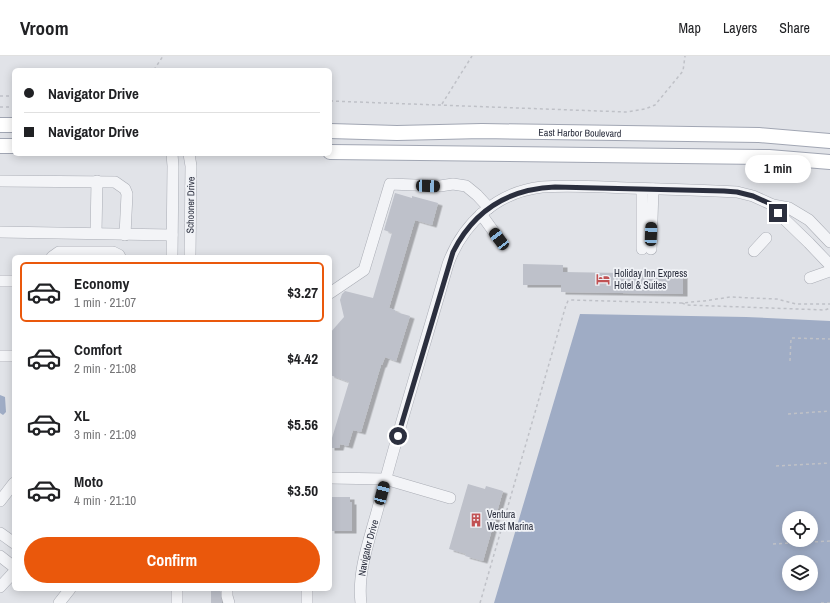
<!DOCTYPE html>
<meta charset="utf-8">
<style>
:root{--surface:#fff;--page:#f2f2f2;--text:#202124;--muted:#757577;--line:#e0e0e0;--accent:#ea580c}
body{margin:0;font-family:"Archivo Narrow",sans-serif;background:var(--page);color:var(--text);height:100vh;display:flex;flex-direction:column;font-size:15px;white-space:nowrap}
*{box-sizing:border-box;margin:0}
p{font-size:13px;color:var(--muted)}
.icon{flex:none;width:22px;height:22px;fill:none;stroke:currentColor;stroke-width:2;stroke-linecap:round;stroke-linejoin:round}
.map{position:relative;flex:1;overflow:hidden}
.details{position:absolute;left:12px;top:199px;width:320px;height:336px;display:flex;flex-direction:column;background:var(--surface);border-radius:6px;box-shadow:0 2px 10px #0003}
.details>*{flex:none}
.guide{position:absolute;left:12px;top:12px;width:320px;height:88px;border-radius:6px;box-shadow:0 2px 10px #0003;display:grid;align-content:center;height:88px;padding:0 12px;background:var(--surface)}
.controls{position:absolute;left:782px;top:455px;display:grid;gap:8px}
.controls a{display:grid;place-items:center;width:36px;height:36px;border-radius:50%;background:var(--surface);box-shadow:0 2px 10px #0003;font-size:20px}
.end{position:absolute;width:18px;height:18px;margin:-9px;border:5px solid #2b2f3e;background:#fff;box-shadow:0 0 0 2px #fff}
.from{border-radius:50%}
.bubble{position:absolute;height:28px;border-radius:14px;background:var(--surface);box-shadow:0 2px 10px #0003;font-size:13px;font-weight:800;line-height:28px;text-align:center}
.car{position:absolute;width:12px;height:24px;margin:-12px -6px;border-radius:5px;box-shadow:0 0 3px 1px #0007;background:linear-gradient(#222 24%,#8ab4d8 0 40%,#222 0 76%,#8ab4d8 0 86%,#222 0)}
.guide b{display:flex;align-items:center;gap:14px;height:38px;font-size:15px}
.guide b+b{border-top:1px solid var(--line)}
.guide i{width:10px;height:10px;background:var(--text)}
ul{padding:7px 0 0;list-style:none}
li{display:flex;align-items:center;gap:12px;height:60px;margin:0 8px 6px;padding:0 4px;border:2px solid transparent;border-radius:6px}
li div{flex:1}
li b{display:block;font-size:15px}
li em{font-style:normal;font-weight:800}
li.active{border-color:var(--accent)}
li>.icon{width:36px;height:36px;stroke-width:1.5}
.button{display:flex;gap:8px;margin-top:auto;padding:8px 12px}
.button a{flex:1;height:46px;border-radius:24px;background:var(--accent);color:#fff;font-size:16px;font-weight:800;line-height:46px;text-align:center}
header{display:flex;align-items:center;gap:24px;box-sizing:border-box;height:56px;padding:0 20px;background:var(--surface);border-bottom:1px solid var(--line)}
header strong{font-size:19px}
nav{display:flex;gap:22px;margin-inline-start:auto;font-size:14px}
.map>svg:first-child{display:block}
.water{fill:#9facc5;fill-rule:evenodd}
.building{fill:#bec1ca;filter:url(#shadow)}
.lines{fill:none;stroke-linecap:round;stroke-linejoin:round}
.minor-casing{stroke:#aaadb5;stroke-width:12}
.major-casing{stroke:#a1a6b3;stroke-width:16}
.path{stroke:#bfc1c7;stroke-width:1.5;stroke-dasharray:3 3;stroke-linecap:butt}
.minor{stroke:#f3f4f7;stroke-width:11}
.major{stroke:#fff;stroke-width:14}
.route{stroke:#2b2f3e;stroke-width:5}
.labels{text-anchor:middle;stroke-width:3.5;stroke-linejoin:round;paint-order:stroke}
.street-label{font-size:10px;fill:#2b2f3e;stroke:#f0f2f6}
.poi-label{font-size:10px;fill:#2b2f3e;stroke:#f0f2f6;text-anchor:start}
</style>
<header>
<strong>Vroom</strong>
<nav><a>Map</a><a>Layers</a><a>Share</a></nav>
</header>
<div class="map">
<svg width="830" height="547" viewBox="0 0 830 547">
<defs>
<filter id="shadow"><feDropShadow dx="4.5" dy="2.5" stdDeviation="0" flood-color="#0004"/></filter>
</defs>
<rect width="100%" height="100%" fill="#e1e3e8"/>
<path class="water" d="M580 258 746 261 830 265V547H494ZM789 462H811V484H789ZM789 506H811V528H789Z
M0 339 5 341 6 356 3 359 0 357Z"/>
<path class="building" d="M395 137 412 142V140L438 147 432 169 415 164 389 252 395 254 396 256 410 260 396 305 385 301 382 309H381L361 376 353 374 348 390 340 388 339 392H330V382H332L349 326 330 319V277L344 261 340 244 342 238 345 235 373 242 392 177 384 174Z
M523 208 563 209V216L683 218V238L561 236V229H523Z
M468 428 485 433 486 430 503 435 483 505 465 500 466 498 449 493Z
M330 441H350V446H352V475H330Z
M211 533H220L222 547H211Z"/>
<g class="lines">
<g class="minor-casing">
<g id="minor">
<path d="M172 98 173 110 172 201"/>
<path d="M189 98 191 110 190 201"/>
<path d="M0 125 115 126 125 133 127 138 125 179"/>
<path d="M773 149 778 157 809 187 830 209"/>
<path d="M481 158 499 183"/>
<path d="M0 176 172 179"/>
<path d="M96 177 97 125"/>
<path d="M642 193V133"/>
<path d="M651 193 653 133"/>
<path d="M754 195 766 182"/>
<path d="M52 201 59 196H113L119 199 120 201"/>
<path d="M810 222 830 215"/>
<path d="M0 225H14"/>
<path d="M330 237 364 214 390 128 440 130 453 128 466 130 477 139 489 152"/>
<path d="M0 300H14"/>
<path d="M330 422 385 423 450 442"/>
<path d="M0 445 14 427"/>
<path d="M0 477 14 487"/>
<path d="M0 500 14 511"/>
<path d="M0 531 14 516"/>
<path d="M227 533V540L229 547"/>
<path d="M59 547 70 533"/>
<path d="M177 547V533"/>
<path d="M307 547V533"/>
<path id="s1" d="M361 547C357 516 370 482 378 452 399 370 425 289 448 208 463 167 497 136 542 131 570 129 599 131 627 132 664 133 700 134 737 136L753 140 773 149 789 152 809 164 830 186"/>
</g>
</g>
<g class="major-casing">
<g id="major">
<path d="M0 69H14"/>
<path id="s2" d="M330 75 397 77 482 75 759 79 830 85"/>
<path d="M0 90H14"/>
<path d="M330 96 769 101 830 106"/>
</g>
</g>
<path class="path" d="M154 14 163 0
M0 40H14
M330 45 626 56 645 53 655 49 683 15 685 0
M442 48 472 0
M0 51H14
M682 247 687 249 825 254 830 252
M790 305 791 282 830 283
M330 354V360
M788 358 830 355
M776 410 830 407
M773 488 830 485
M480 547 566 249 568 245 571 244 681 247 704 245 730 241 777 243 796 248H830
M821 547H830"/>
<use href="#minor" class="minor"/>
<use href="#major" class="major"/>
</g>
<g class="lines">
<path class="route" d="M398 380 453 196C474 154 508 133 555 131L724 135 737 136 753 140 773 149 778 157"/>
</g>
<defs>
<g id="hotel-bare" transform="scale(1.08)"><path d="M-6-4.5h1.5V1H6V5H4.5V3h-9V5H-6ZM-4 0a1.8 1.8 0 1 1 3.6 0ZM.5 0V-2.5h3Q6-2.5 6 0Z" fill="#c15254" stroke="#f0f2f6" stroke-width="2.5" paint-order="stroke"/></g>
<g id="building-bare" transform="scale(1.08)"><path d="M-4-6H4V6H1V3H-1V6H-4ZM-2.5-4.3h1.7v1.8h-1.7ZM.8-4.3h1.7v1.8H.8ZM-2.5-1h1.7V.8h-1.7ZM.8-1h1.7V.8H.8Z" fill="#c15254" stroke="#f0f2f6" stroke-width="2.5" paint-order="stroke"/></g>
</defs>
<g fill-rule="evenodd">
<use href="#hotel-bare" x="603" y="223"/>
<use href="#building-bare" x="476" y="464"/>
</g>
<g class="labels">
<g class="street-label">
<text dy="4" stroke="none"><textPath href="#s2" startOffset="250">East Harbor Boulevard</textPath></text>
<text transform="translate(190 149) rotate(-89)" y="4">Schooner Drive</text>
<text dy="4" stroke="none"><textPath href="#s1" startOffset="56">Navigator Drive</textPath></text>
</g>
<g class="poi-label">
<text x="614" y="221">Holiday Inn Express<tspan x="614" dy="12">Hotel &amp; Suites</tspan></text>
<text x="487" y="462">Ventura<tspan x="487" dy="12">West Marina</tspan></text>
</g>
</g>
</svg>
<div class="controls">
<a><svg class="icon" aria-label="locate" viewBox="0 0 24 24"><circle cx="12" cy="12" r="6"/><path d="M12 2v4M12 18v4M2 12h4M18 12h4"/></svg></a>
<a><svg class="icon" aria-label="layers" viewBox="0 0 24 24"><path d="M12 4l9 5-9 5-9-5zM3 14l9 5 9-5"/></svg></a>
</div>
<i class="end from" style="left:398px;top:380px"></i>
<i class="end" style="left:778px;top:157px"></i>
<div class="bubble" style="left:745px;top:99px;width:66px">1 min</div>
<i class="car" style="left:428px;top:130px;rotate:92deg"></i>
<i class="car" style="left:651px;top:178px;rotate:2deg"></i>
<i class="car" style="left:499px;top:183px;rotate:323deg"></i>
<i class="car" style="left:382px;top:437px;rotate:15deg"></i>
<div class="guide">
<b><i class="from"></i>Navigator Drive</b>
<b><i></i>Navigator Drive</b>
</div>
<section class="details">
<ul>
<li class="active"><svg class="icon" aria-label="car" viewBox="0 0 24 24"><path d="M5 17H2v-5l4-1 3-4h7l3 4 3 1v5h-3M9 17h6M6 11h13"/><circle cx="7" cy="17" r="2"/><circle cx="17" cy="17" r="2"/></svg><div><b>Economy</b><p>1 min · 21:07</p></div><em>$3.27</em></li>
<li><svg class="icon" aria-label="car" viewBox="0 0 24 24"><path d="M5 17H2v-5l4-1 3-4h7l3 4 3 1v5h-3M9 17h6M6 11h13"/><circle cx="7" cy="17" r="2"/><circle cx="17" cy="17" r="2"/></svg><div><b>Comfort</b><p>2 min · 21:08</p></div><em>$4.42</em></li>
<li><svg class="icon" aria-label="car" viewBox="0 0 24 24"><path d="M5 17H2v-5l4-1 3-4h7l3 4 3 1v5h-3M9 17h6M6 11h13"/><circle cx="7" cy="17" r="2"/><circle cx="17" cy="17" r="2"/></svg><div><b>XL</b><p>3 min · 21:09</p></div><em>$5.56</em></li>
<li><svg class="icon" aria-label="car" viewBox="0 0 24 24"><path d="M5 17H2v-5l4-1 3-4h7l3 4 3 1v5h-3M9 17h6M6 11h13"/><circle cx="7" cy="17" r="2"/><circle cx="17" cy="17" r="2"/></svg><div><b>Moto</b><p>4 min · 21:10</p></div><em>$3.50</em></li>
</ul>
<div class="button"><a>Confirm</a></div>
</section>
</div>
